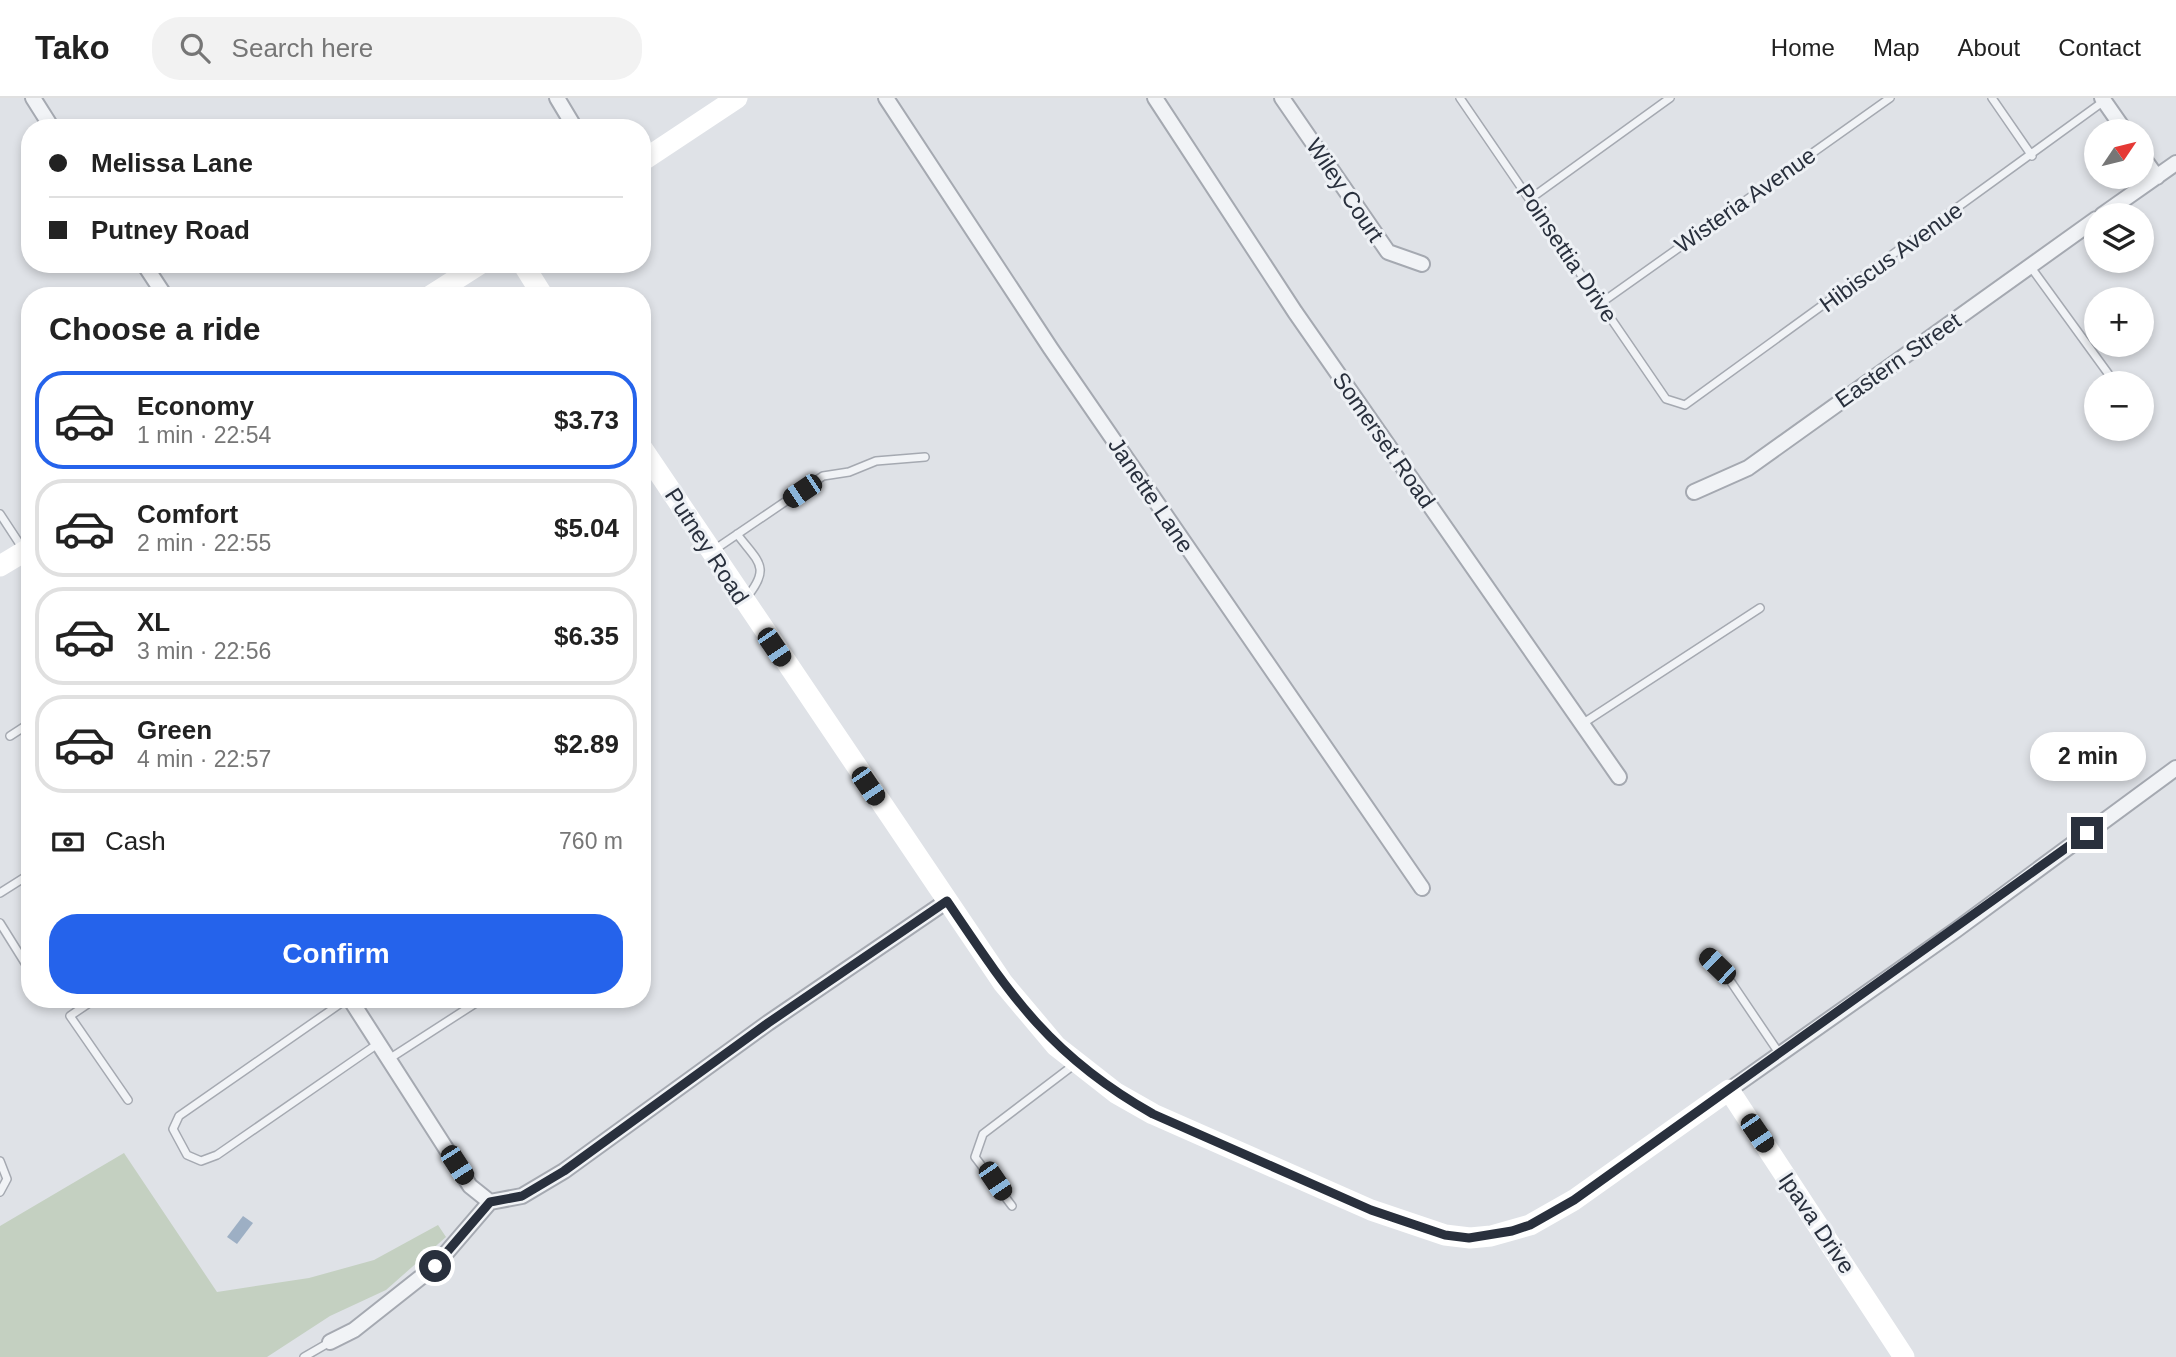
<!DOCTYPE html>
<meta charset="utf-8">
<style>
:root{--surface:#fff;--page:#f2f2f2;--text:#222;--muted:#767676;--line:#e0e0e0;--accent:#2563eb}
body{margin:0;font-family:Helvetica,sans-serif;background:var(--page);color:var(--text);height:100vh;display:flex;flex-direction:column;font-size:26px;white-space:nowrap}
*{box-sizing:border-box;margin:0}
p{font-size:23px;color:var(--muted)}
.icon{flex:none;width:38px;height:38px;fill:none;stroke:currentColor;stroke-width:2;stroke-linecap:round;stroke-linejoin:round}
.map{position:relative;flex:1;overflow:hidden}
.side{position:absolute;left:21px;top:189px;width:630px;height:721px;display:flex;flex-direction:column;background:var(--surface);border-radius:28px;box-shadow:0 4px 10px #0003}
.side>*{flex:none}
.banner{position:absolute;left:21px;top:21px;width:630px;height:154px;border-radius:28px;box-shadow:0 4px 10px #0003;display:grid;align-content:center;height:154px;padding:0 28px;background:var(--surface)}
.needle{width:46px;rotate:55deg}
.buttons{position:absolute;left:2084px;top:21px;display:grid;gap:14px}
.buttons a{display:grid;place-items:center;width:70px;height:70px;border-radius:50%;background:var(--surface);box-shadow:0 4px 10px #0003;font-size:35px}
.end{position:absolute;width:32px;height:32px;margin:-16px;border:9px solid #29303d;background:#fff;box-shadow:0 0 0 4px #fff}
.from{border-radius:50%}
.bubble{position:absolute;height:49px;border-radius:24px;background:var(--surface);box-shadow:0 4px 10px #0003;font-size:23px;font-weight:700;line-height:49px;text-align:center}
.car{position:absolute;width:21px;height:42px;margin:-21px -10px;border-radius:9px;box-shadow:0 0 5px 2px #0007;background:linear-gradient(#222 24%,#8ab4d8 0 40%,#222 0 76%,#8ab4d8 0 86%,#222 0)}
.banner b{display:flex;align-items:center;gap:24px;height:66px;font-size:26px}
.banner b+b{border-top:2px solid var(--line)}
.banner i{width:18px;height:18px;background:var(--text)}
ul{padding:0;list-style:none}
li{display:flex;align-items:center;gap:21px;height:98px;margin:0 14px 10px;padding:0 14px;border:4px solid var(--line);border-radius:28px}
li div{flex:1}
li b{display:block;font-size:26px}
li em{font-style:normal;font-weight:700}
li.active{border-color:var(--accent)}
li>.icon{width:63px;height:63px;stroke-width:1.5}
h2{padding:0 28px;font-size:32px;line-height:84px}
.pay{display:flex;align-items:center;gap:18px;height:77px;padding:0 28px;font-size:26px}
.pay p{margin-inline-start:auto}
.cta{display:flex;gap:14px;margin-top:auto;padding:14px 28px}
.cta a{flex:1;height:80px;border-radius:28px;background:var(--accent);color:#fff;font-size:28px;font-weight:700;line-height:80px;text-align:center}
header{display:flex;align-items:center;gap:42px;box-sizing:border-box;height:98px;padding:0 35px;background:var(--surface);border-bottom:2px solid var(--line)}
header strong{font-size:33px}
nav{display:flex;gap:38px;margin-inline-start:auto;font-size:24px}
.search{width:490px;height:63px;background:var(--page);display:flex;align-items:center;gap:18px;box-sizing:border-box;padding:0 24px;border-radius:28px;color:var(--muted);font-size:26px}
.map>svg:first-child{display:block}
.green{fill:#c4d0c1}
.water{fill:#9dafc4}
.lines{fill:none;stroke-linecap:round;stroke-linejoin:round}
.lane-casing{stroke:#a5a9b1;stroke-width:10}
.street-casing{stroke:#a5a9b1;stroke-width:18}
.lane{stroke:#f1f3f6;stroke-width:7}
.street{stroke:#f1f3f6;stroke-width:14}
.secondary{stroke:#fff;stroke-width:21}
.route{stroke:#29303d;stroke-width:9}
.labels{text-anchor:middle;stroke-width:6;stroke-linejoin:round;paint-order:stroke}
.street-label{font-size:23px;fill:#29303d;stroke:#eef1f5}
</style>
<header>
<strong>Tako</strong>
<div class="search"><svg class="icon" aria-label="search" viewBox="0 0 24 24"><circle cx="10" cy="10" r="6"/><path d="M15 15l6 6"/></svg>Search here</div>
<nav><a>Home</a><a>Map</a><a>About</a><a>Contact</a></nav>
</header>
<div class="map">
<svg width="2176" height="1259" viewBox="0 0 2176 1259">
<rect width="100%" height="100%" fill="#dfe2e7"/>
<path class="green" d="M124 1055 217 1194 309 1180 374 1162 438 1127 446 1139 386 1192 330 1218 267 1259H0V1128Z"/>
<path class="water" d="M243 1118 253 1125 237 1146 227 1139Z"/>
<g class="lines">
<g class="lane-casing">
<path id="lane" d="M1460 0 1666 301 1685 307 2104 3
M1992 0 2032 58
M1530 101 1670 0
M2030 168 2115 285
M1601 205 1890 0
M0 416 23 451
M737 436C758 464 772 469 746 500
M714 452 823 378 849 374 876 363 925 359
M1582 626 1760 510
M10 638 30 625
M0 795 30 776
M0 825 30 873
M1706 858 1727 878 1779 955
M95 901 70 918 128 1002
M347 901 179 1018 173 1031 187 1057 201 1063 217 1057 379 945
M389 961 482 901
M0 1063 7 1081 0 1094
M1012 1108 975 1059 983 1036 1075 966
M304 1259 330 1244"/>
</g>
<g class="street-casing">
<path id="street" d="M33 0 52 30
M557 0 575 30
M886 0 1051 251 1422 790
M1155 0 1295 214 1619 679
M1282 0 1388 154 1422 166
M2102 0 2125 33
M2142 58 2157 79
M2102 117 2176 65
M144 166 165 198
M1694 394 1748 370 2096 121
M350 901 470 1088 490 1104
M1729 992 1956 832 2176 670
M330 1244 354 1232 435 1168 490 1104 522 1098 564 1073 768 925 947 803"/>
</g>
<use href="#lane" class="lane"/>
<use href="#street" class="street"/>
<path class="secondary" d="M642 63 737 0
M523 166 543 198
M430 198 480 166
M642 350 1003 885 1056 948 1116 995 1153 1016 1371 1112 1445 1137 1470 1140 1491 1138 1530 1127 1574 1102 1729 992 1904 1259
M0 468 30 450"/>
</g>
<g class="lines">
<path class="route" d="M435 1168 490 1104 522 1098 564 1073 768 925 947 803C1011 898 1050 958 1153 1016L1371 1112 1445 1137 1469 1140 1512 1133 1530 1127 1574 1102 2087 735"/>
</g>
<g class="labels">
<g class="street-label">
<text transform="translate(1345 92) rotate(56)" y="8">Wiley Court</text>
<text transform="translate(1745 102) rotate(-35)" y="8">Wisteria Avenue</text>
<text transform="translate(1567 155) rotate(56)" y="8">Poinsettia Drive</text>
<text transform="translate(1891 159) rotate(-36)" y="8">Hibiscus Avenue</text>
<text transform="translate(1898 262) rotate(-35)" y="8">Eastern Street</text>
<text transform="translate(1384 342) rotate(55)" y="8">Somerset Road</text>
<text transform="translate(1151 397) rotate(56)" y="8">Janette Lane</text>
<text transform="translate(707 448) rotate(57)" y="8">Putney Road</text>
<text transform="translate(1817 1125) rotate(56)" y="8">Ipava Drive</text>
</g>
</g>
</svg>
<div class="buttons">
<a><svg class="needle" viewBox="-14 -14 28 28"><path d="M0-13l5 13h-10z" fill="#e53935"/><path d="M0 13l5-13h-10z" fill="#767676"/></svg></a>
<a><svg class="icon" aria-label="layers" viewBox="0 0 24 24"><path d="M12 4l9 5-9 5-9-5zM3 14l9 5 9-5"/></svg></a>
<a>+</a>
<a>−</a>
</div>
<i class="end from" style="left:435px;top:1168px"></i>
<i class="end" style="left:2087px;top:735px"></i>
<div class="bubble" style="left:2030px;top:634px;width:116px">2 min</div>
<i class="car" style="left:802px;top:393px;rotate:236deg"></i>
<i class="car" style="left:774px;top:549px;rotate:146deg"></i>
<i class="car" style="left:868px;top:688px;rotate:146deg"></i>
<i class="car" style="left:1717px;top:868px;rotate:314deg"></i>
<i class="car" style="left:1757px;top:1035px;rotate:146deg"></i>
<i class="car" style="left:457px;top:1067px;rotate:147deg"></i>
<i class="car" style="left:995px;top:1083px;rotate:146deg"></i>
<div class="banner">
<b><i class="from"></i>Melissa Lane</b>
<b><i></i>Putney Road</b>
</div>
<section class="side">
<h2>Choose a ride</h2>
<ul>
<li class="active"><svg class="icon" aria-label="car" viewBox="0 0 24 24"><path d="M5 17H2v-5l4-1 3-4h7l3 4 3 1v5h-3M9 17h6M6 11h13"/><circle cx="7" cy="17" r="2"/><circle cx="17" cy="17" r="2"/></svg><div><b>Economy</b><p>1 min · 22:54</p></div><em>$3.73</em></li>
<li><svg class="icon" aria-label="car" viewBox="0 0 24 24"><path d="M5 17H2v-5l4-1 3-4h7l3 4 3 1v5h-3M9 17h6M6 11h13"/><circle cx="7" cy="17" r="2"/><circle cx="17" cy="17" r="2"/></svg><div><b>Comfort</b><p>2 min · 22:55</p></div><em>$5.04</em></li>
<li><svg class="icon" aria-label="car" viewBox="0 0 24 24"><path d="M5 17H2v-5l4-1 3-4h7l3 4 3 1v5h-3M9 17h6M6 11h13"/><circle cx="7" cy="17" r="2"/><circle cx="17" cy="17" r="2"/></svg><div><b>XL</b><p>3 min · 22:56</p></div><em>$6.35</em></li>
<li><svg class="icon" aria-label="car" viewBox="0 0 24 24"><path d="M5 17H2v-5l4-1 3-4h7l3 4 3 1v5h-3M9 17h6M6 11h13"/><circle cx="7" cy="17" r="2"/><circle cx="17" cy="17" r="2"/></svg><div><b>Green</b><p>4 min · 22:57</p></div><em>$2.89</em></li>
</ul>
<div class="pay"><svg class="icon" aria-label="cash" viewBox="0 0 24 24"><path d="M3 7h18v10H3z"/><circle cx="12" cy="12" r="2"/></svg>Cash<p>760 m</p></div>
<div class="cta"><a>Confirm</a></div>
</section>
</div>
